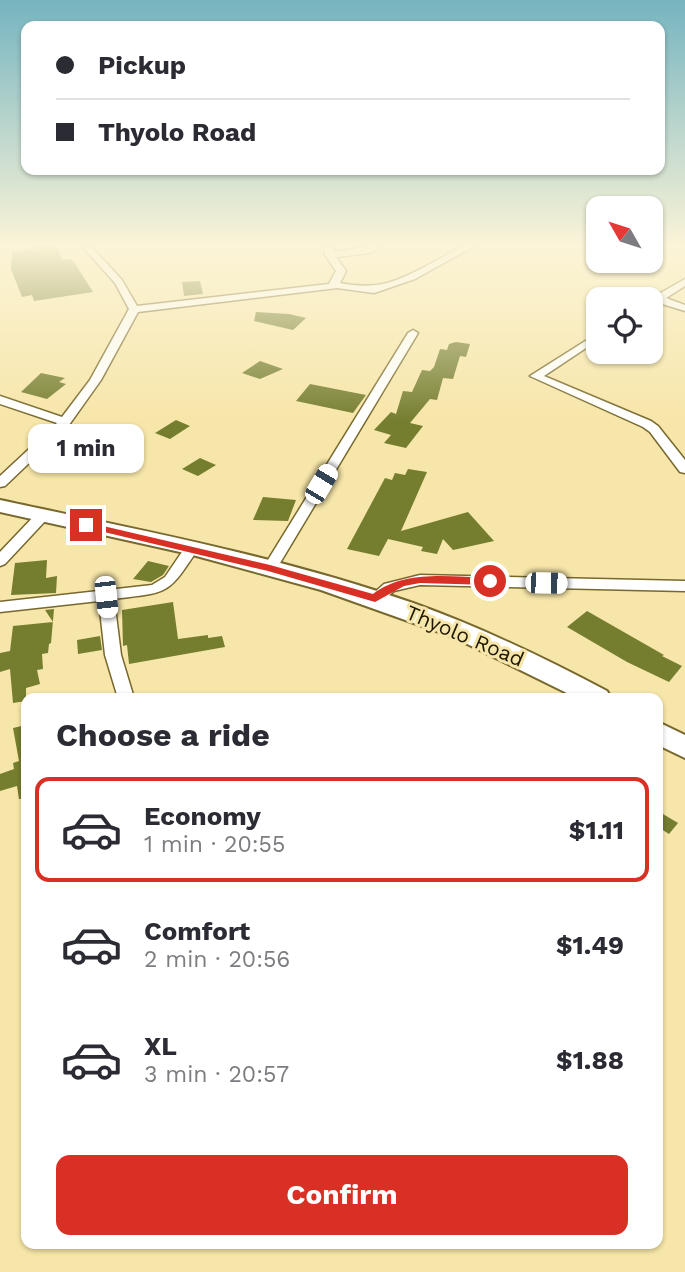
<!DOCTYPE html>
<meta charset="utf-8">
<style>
:root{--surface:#fff;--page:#f2f2f3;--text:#2b2b33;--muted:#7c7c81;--line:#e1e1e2;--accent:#d93025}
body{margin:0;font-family:"Work Sans",sans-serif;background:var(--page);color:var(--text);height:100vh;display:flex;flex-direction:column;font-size:26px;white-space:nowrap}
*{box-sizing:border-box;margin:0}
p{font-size:23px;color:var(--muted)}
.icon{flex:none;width:38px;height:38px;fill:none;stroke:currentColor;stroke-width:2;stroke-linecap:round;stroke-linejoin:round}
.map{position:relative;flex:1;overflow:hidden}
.sheet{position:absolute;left:21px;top:693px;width:642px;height:556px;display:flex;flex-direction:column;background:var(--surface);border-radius:14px;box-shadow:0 2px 5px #0004}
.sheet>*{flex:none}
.hud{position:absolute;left:21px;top:21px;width:644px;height:154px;border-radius:14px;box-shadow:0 2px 5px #0004;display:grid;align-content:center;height:154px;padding:0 35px;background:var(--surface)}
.needle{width:46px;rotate:309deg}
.tools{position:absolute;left:586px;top:196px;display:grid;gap:14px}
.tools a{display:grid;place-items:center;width:77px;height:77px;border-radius:14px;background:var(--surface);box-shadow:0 2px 5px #0004;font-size:35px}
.end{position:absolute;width:32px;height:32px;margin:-16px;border:9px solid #d93025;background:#fff;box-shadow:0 0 0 4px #fff}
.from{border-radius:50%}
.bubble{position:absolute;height:49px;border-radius:14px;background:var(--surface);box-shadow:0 2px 5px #0004;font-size:23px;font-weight:700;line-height:49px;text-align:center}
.car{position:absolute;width:21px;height:42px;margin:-21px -10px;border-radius:9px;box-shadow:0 0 5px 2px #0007;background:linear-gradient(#fff 24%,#345 0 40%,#fff 0 76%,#345 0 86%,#fff 0)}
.hud b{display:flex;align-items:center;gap:24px;height:66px;font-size:26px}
.hud b+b{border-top:2px solid var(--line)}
.hud i{width:18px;height:18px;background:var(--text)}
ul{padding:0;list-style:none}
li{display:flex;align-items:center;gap:21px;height:105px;margin:0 14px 10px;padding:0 21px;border:4px solid transparent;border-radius:14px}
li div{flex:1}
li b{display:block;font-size:26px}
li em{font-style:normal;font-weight:700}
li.on{border-color:var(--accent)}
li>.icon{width:63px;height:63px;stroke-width:1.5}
h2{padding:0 35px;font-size:32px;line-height:84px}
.button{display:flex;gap:14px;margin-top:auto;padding:14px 35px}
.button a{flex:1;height:80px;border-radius:14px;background:var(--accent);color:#fff;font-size:28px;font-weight:700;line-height:80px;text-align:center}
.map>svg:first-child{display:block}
.building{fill:#757d2f}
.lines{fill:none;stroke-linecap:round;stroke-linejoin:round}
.minor-casing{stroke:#78682d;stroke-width:3}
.trunk-casing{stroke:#78682d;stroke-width:4}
.minor{fill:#fff;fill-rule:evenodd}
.trunk{fill:#fff;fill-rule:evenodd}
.route{fill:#d93025}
.labels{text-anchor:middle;stroke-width:6;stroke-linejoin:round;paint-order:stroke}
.street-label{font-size:21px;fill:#1e1802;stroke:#f7e6a9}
</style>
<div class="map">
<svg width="685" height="1272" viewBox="0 0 685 1272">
<rect width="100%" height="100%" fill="#f7e6a9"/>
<path class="building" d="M32 244H55L63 260 70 259 74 262 93 292 34 301 32 295 22 297 11 269 12 252 36 249Z
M200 281 203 294 184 296 182 282Z
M256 312 289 314 306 318 293 330 254 321Z
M456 342 470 344 466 357 460 356 453 379 443 378 437 400 430 399 410 423 423 426 406 448 384 443 391 435 374 430 391 412 396 414 403 391 412 392 422 370 430 371 434 367 440 349 447 350 449 344Z
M260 361 283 369 260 379 242 373Z
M41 373 65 378 59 382 66 384 47 399 21 392Z
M310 384 366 395 353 413 296 401Z
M176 420 190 426 170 439 155 433Z
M200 458 216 465 198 476 182 469Z
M408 469 427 472 401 531 468 512 494 541 453 550 443 539 437 554 421 551 423 547 388 539 379 556 347 549 385 478 392 480 395 473 405 475Z
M263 497 296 500 288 521 253 520Z
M47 560 46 578 57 576 56 593 11 595 15 563Z
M148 561 169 566 163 575 151 582 133 579Z
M173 602 178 639 208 635V638L222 636 225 647 129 664 127 645 123 646 122 610Z
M54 609 51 643 49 644 48 653 42 654 43 669 37 670 40 684 26 688V701L13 703 10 669 0 672V653L10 651 13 626 53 622 45 610Z
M587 611 664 655 662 656 682 666 669 682 627 662 567 627Z
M100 636 102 650 78 654 77 640Z
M26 725V799H19L17 786 0 791V774L14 769 13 763 19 761 13 728Z
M658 811 678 823 669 834 658 827Z"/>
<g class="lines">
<g class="minor-casing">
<path id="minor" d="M80 244H89L122 280 137 306 329 284 336 271 325 255 324 244H334V252L385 244 370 253 336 257 346 271 340 283C384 292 405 277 443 257 455 250 464 244 478 244L415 279 374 293 337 288 138 312 101 380 69 425 5 486 0 487V476L57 423 0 404V396L62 417 90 380 129 309 115 283Z
M685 279V286L666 298 685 305V311L659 303 651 306 650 299Z
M413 330 418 333 277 568 270 573 265 571 263 568 408 333Z
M598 333V340L544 376 651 421 658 426 685 460V473L680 472 650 432 643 427 530 376Z
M42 512 49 516 47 519 5 564 0 566V552L37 513Z
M191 545 198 549C167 596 169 592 114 599L121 655 134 698H118L105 655 99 601 0 612V602L152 585 165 577 186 546Z
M420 575 685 581V591L420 585 394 591 380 603H370L367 599 384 584Z"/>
</g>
<g class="trunk-casing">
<path id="trunk" d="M0 500C139 530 279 556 413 603 480 627 545 658 607 691L611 698H577L453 637 321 590 189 554 0 512Z
M658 722 685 735V758L658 745Z"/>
</g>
<use href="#minor" class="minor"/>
<use href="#trunk" class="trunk"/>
</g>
<linearGradient id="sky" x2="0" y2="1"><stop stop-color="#75b4c0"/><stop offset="0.58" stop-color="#fbf4d8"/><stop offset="1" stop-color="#fbf4d8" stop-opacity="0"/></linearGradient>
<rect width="685" height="422" fill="url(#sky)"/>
<path class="route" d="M86 522 270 565 373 594C406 569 451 577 490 578L496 581 490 585 420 583 404 586 375 602 268 571 83 527V523Z"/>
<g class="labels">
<g class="street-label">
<text transform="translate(465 636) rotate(23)" y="7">Thyolo Road</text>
</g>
</g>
</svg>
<div class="tools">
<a><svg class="needle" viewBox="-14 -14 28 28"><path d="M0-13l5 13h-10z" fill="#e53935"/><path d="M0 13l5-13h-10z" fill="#7c7c81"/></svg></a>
<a><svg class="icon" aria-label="locate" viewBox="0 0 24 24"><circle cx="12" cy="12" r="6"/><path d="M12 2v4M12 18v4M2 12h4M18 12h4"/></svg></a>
</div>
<i class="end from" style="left:490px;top:581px"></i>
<i class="end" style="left:86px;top:525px"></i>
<div class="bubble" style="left:28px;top:424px;width:116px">1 min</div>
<i class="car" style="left:321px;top:484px;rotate:31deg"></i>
<i class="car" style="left:546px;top:583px;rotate:91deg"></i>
<i class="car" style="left:106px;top:597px;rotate:174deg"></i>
<div class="hud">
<b><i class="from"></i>Pickup</b>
<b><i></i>Thyolo Road</b>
</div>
<section class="sheet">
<h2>Choose a ride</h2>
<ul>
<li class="on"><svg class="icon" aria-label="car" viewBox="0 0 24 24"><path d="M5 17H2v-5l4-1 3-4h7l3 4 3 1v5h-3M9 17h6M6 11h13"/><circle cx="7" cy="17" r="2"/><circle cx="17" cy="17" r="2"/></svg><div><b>Economy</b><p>1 min · 20:55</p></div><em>$1.11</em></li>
<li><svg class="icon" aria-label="car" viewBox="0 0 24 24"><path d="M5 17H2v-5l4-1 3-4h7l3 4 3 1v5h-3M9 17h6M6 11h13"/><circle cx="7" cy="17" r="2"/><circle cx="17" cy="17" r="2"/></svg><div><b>Comfort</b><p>2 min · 20:56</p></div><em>$1.49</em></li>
<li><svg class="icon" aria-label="car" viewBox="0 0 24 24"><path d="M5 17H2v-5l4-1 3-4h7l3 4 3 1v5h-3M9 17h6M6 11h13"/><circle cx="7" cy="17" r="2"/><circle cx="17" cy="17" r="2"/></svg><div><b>XL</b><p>3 min · 20:57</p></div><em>$1.88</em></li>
</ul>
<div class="button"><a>Confirm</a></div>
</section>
</div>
